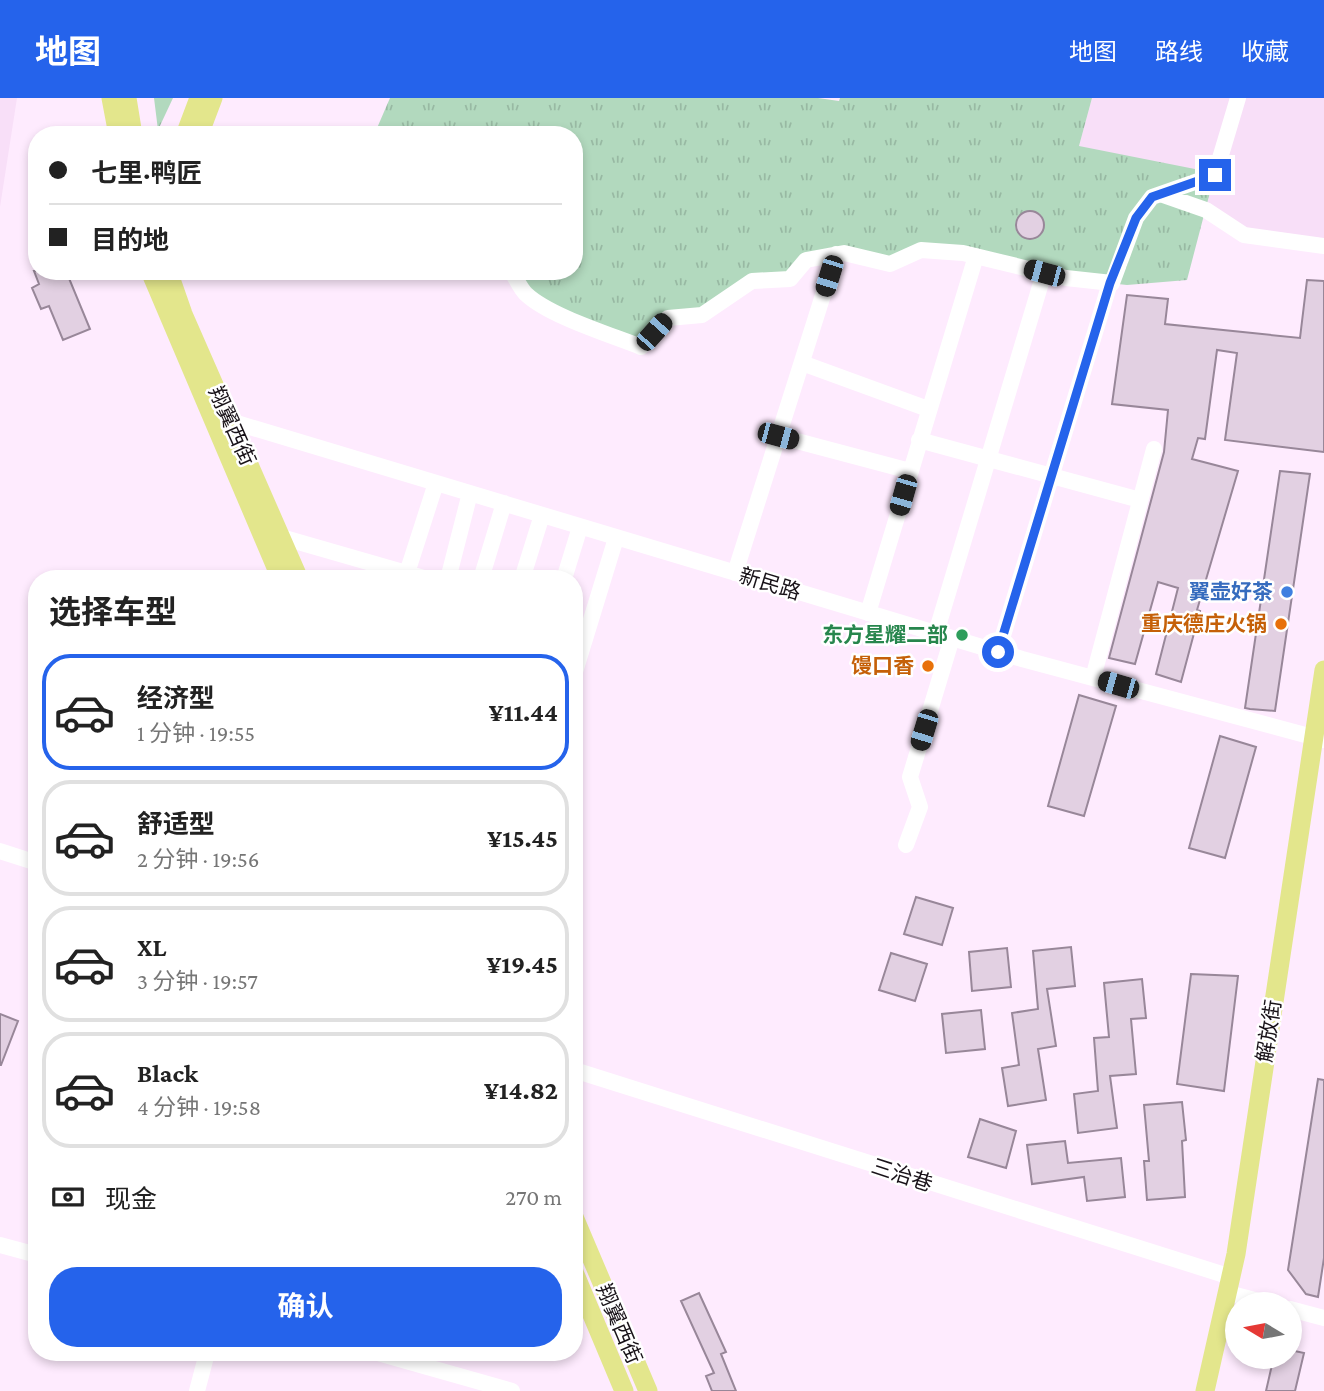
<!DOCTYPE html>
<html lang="zh">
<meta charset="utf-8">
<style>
:root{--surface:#fff;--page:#f6f6f6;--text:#222;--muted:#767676;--line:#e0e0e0;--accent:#2563eb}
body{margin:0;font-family:"Crimson Pro","Noto Sans SC",serif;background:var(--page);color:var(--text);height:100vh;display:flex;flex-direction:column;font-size:26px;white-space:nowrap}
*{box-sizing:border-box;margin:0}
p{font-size:23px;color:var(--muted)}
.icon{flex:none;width:38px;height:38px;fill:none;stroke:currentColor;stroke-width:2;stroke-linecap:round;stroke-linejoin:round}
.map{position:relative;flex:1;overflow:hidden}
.panel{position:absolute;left:28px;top:472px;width:555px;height:791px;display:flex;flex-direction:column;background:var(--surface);border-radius:28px;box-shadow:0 4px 10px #0003}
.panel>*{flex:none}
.hud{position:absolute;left:28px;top:28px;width:555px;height:154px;border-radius:28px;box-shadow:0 4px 10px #0003;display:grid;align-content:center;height:154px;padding:0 21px;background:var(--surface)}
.needle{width:46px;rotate:280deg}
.buttons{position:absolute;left:1225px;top:1194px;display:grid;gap:14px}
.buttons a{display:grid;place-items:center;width:77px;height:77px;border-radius:50%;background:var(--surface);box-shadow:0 4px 10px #0003;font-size:35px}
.end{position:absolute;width:32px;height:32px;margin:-16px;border:9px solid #2563eb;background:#fff;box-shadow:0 0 0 4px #fff}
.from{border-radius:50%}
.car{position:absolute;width:21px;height:42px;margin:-21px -10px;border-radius:9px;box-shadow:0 0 5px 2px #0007;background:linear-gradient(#222 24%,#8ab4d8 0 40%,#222 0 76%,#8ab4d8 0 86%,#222 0)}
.hud b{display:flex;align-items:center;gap:24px;height:66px;font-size:26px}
.hud b+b{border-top:2px solid var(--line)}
.hud i{width:18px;height:18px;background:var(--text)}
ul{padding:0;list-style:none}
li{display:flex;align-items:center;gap:21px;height:116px;margin:0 14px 10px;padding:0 7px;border:4px solid var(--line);border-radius:28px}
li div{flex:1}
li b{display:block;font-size:26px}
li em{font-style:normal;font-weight:700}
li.current{border-color:var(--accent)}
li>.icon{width:63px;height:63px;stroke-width:1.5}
h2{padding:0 21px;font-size:32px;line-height:84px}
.pay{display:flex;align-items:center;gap:18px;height:77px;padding:0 21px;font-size:26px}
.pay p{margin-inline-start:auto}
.cta{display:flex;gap:14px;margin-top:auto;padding:14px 21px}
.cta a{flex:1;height:80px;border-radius:28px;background:var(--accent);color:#fff;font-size:28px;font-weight:700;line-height:80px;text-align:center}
header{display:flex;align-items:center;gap:42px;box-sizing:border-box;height:98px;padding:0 35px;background:var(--accent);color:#fff}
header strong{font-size:33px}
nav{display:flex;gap:38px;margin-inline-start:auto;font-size:24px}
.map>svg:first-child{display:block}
.built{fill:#f8dff8}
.grass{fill:url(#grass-tufts)}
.building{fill:#e2d0e2;stroke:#988799;stroke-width:2}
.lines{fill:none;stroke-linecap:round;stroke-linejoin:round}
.minor{stroke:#fff;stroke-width:16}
.major{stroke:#e3e68c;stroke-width:19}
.route{stroke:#2563eb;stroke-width:9}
.shop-dot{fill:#3f7fe0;stroke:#fff;stroke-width:2.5}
.food-dot{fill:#e8710a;stroke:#fff;stroke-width:2.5}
.leisure-dot{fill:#2e9e5b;stroke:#fff;stroke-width:2.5}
.labels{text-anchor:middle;stroke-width:5;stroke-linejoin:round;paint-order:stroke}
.street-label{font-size:21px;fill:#181218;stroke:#fff}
.shop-label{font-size:21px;font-weight:bold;fill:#366cbe;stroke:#fff;text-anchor:end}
.food-label{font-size:21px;font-weight:bold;fill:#c56008;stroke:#fff;text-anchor:end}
.leisure-label{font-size:21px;font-weight:bold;fill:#27864d;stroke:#fff;text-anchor:end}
</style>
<header>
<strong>地图</strong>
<nav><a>地图</a><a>路线</a><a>收藏</a></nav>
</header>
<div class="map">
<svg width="1324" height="1293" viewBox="0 0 1324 1293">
<defs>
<pattern id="grass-tufts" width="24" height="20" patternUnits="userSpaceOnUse" patternTransform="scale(1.75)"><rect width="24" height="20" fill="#b2d9be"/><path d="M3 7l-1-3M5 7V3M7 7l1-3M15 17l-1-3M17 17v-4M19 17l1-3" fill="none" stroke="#98b9a3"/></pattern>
</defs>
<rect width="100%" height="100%" fill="#feebfe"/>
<path class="built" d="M0 0H17L0 109Z
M1092 0H1324V148L1244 137 1079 48Z"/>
<path class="grass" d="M154 0H173L158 32Z
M390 0H818L839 3 840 0H1092L1079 48 1215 75 1187 182 1127 187 1063 180 916 151 890 166 844 155 806 162 790 181 753 182 697 220H661L641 249 526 196 515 173H574V37H374Z"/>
<path class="building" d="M1016 127a14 14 0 1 1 28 0a14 14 0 1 1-28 0Z
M34 173H66L90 231 63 242 49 208 41 211 32 190 39 186Z
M1307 182 1324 183V354L1225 342 1237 255 1217 252 1205 341 1198 340 1192 361 1238 373 1197 512 1200 513 1181 584 1156 576 1178 490 1158 484 1135 566 1109 560 1164 354 1168 312 1112 306 1127 197 1168 201 1165 226 1300 240Z
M1280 373 1310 376 1275 613 1250 611 1245 610Z
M1079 597 1116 608 1084 718 1048 708Z
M1220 638 1256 649 1225 760 1189 750Z
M916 799 953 810 942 847 904 836Z
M1071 849 1075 888 1047 891 1056 948 1038 951 1046 1002 1008 1008 1002 970 1019 967 1012 915 1038 911 1033 853Z
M1007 850 1011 889 972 893 969 854Z
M891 855 927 866 915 903 879 892Z
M1191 876 1238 878 1224 993 1177 986Z
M1142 881 1146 920 1131 921 1136 976 1110 978 1117 1030 1078 1035 1074 996 1098 993 1094 940 1109 939 1104 885Z
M981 912 985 951 946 955 942 916Z
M0 916 18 923 1 967H0Z
M1318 981 1324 982V1160L1318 1199 1306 1196 1288 1172Z
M1182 1004 1186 1042 1182 1043 1185 1099 1147 1102 1144 1063H1149L1144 1007Z
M980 1021 1016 1033 1006 1070 968 1059Z
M1065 1043 1068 1065 1121 1060 1125 1099 1087 1103 1084 1079 1032 1086 1027 1047Z
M699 1195 726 1254 721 1256 736 1293H712L706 1278 714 1275 681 1203Z
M1290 1252 1304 1255 1295 1293H1266L1274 1258H1290Z"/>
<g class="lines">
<path class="minor" d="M1163 97 1206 112 1244 137 1324 148
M511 173C516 180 520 190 526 196 549 218 611 237 641 249L668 220 702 217 752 183 790 181 806 162 844 155 890 166 921 152 963 155 1066 180 1112 185 1136 120 1152 99 1215 77 1238 0
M802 265 928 311
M230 323 1022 561 1324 642
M778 338 910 373
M919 342 1140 402
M281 439 427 481
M407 475 436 385
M735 475 836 156
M448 481 470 395
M481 481 504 405
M522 481 542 417
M564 481 580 429
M868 515 976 158
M936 535 1044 175
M998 554 1110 185
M574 577 616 440
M1093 580 1154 351
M906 747 920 709 910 679 952 540
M0 753 37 765
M574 972 1231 1179
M0 1147 37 1157
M1228 1195 1270 1206
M1290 1211 1324 1220
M378 1255 512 1293
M197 1293 207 1255"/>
<path class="major" d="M111 0 118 37
M127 0 133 37
M185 37 199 0
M199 37 213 0
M150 173 281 481
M168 173 183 216 299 481
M574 1119 648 1293
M574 1174 624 1293
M1205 1293 1236 1156 1324 572"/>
</g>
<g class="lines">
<path class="route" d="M998 554 1110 185 1136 120 1152 99 1215 77"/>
</g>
<circle class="shop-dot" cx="1287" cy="494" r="7"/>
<g class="food-dot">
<circle cx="1281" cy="526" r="7"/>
<circle cx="928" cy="568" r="7"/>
</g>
<circle class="leisure-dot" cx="962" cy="537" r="7"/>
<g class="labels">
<g class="street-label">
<text transform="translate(232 328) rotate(66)" y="7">翔翼西街</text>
<text transform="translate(770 486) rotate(17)" y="7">新民路</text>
<text transform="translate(1269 933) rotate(-81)" y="7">解放街</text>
<text transform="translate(902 1077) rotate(18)" y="7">三治巷</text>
<text transform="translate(619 1226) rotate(67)" y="7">翔翼西街</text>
</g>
<g class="shop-label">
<text x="1273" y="501">翼壶好茶</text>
</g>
<g class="food-label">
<text x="1267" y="533">重庆德庄火锅</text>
<text x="914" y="575">馒口香</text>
</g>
<g class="leisure-label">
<text x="948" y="544">东方星耀二部</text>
</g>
</g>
</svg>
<div class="buttons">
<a><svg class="needle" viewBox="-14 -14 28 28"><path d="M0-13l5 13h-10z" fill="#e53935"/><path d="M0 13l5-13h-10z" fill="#767676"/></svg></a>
</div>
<i class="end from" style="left:998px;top:554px"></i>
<i class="end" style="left:1215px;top:77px"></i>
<i class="car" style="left:1044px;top:175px;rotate:285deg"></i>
<i class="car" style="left:829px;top:178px;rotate:197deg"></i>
<i class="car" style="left:654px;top:234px;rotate:42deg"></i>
<i class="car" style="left:778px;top:338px;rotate:105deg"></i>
<i class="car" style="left:903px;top:397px;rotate:196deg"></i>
<i class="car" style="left:1118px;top:587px;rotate:286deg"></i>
<i class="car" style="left:924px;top:632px;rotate:197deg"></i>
<div class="hud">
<b><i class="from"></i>七里·鸭匠</b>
<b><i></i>目的地</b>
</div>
<section class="panel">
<h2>选择车型</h2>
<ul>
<li class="current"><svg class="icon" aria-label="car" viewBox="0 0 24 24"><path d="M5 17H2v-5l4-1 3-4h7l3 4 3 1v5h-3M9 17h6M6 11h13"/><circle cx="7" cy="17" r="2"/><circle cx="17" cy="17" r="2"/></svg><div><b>经济型</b><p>1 分钟 · 19:55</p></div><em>¥11.44</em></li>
<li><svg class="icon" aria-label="car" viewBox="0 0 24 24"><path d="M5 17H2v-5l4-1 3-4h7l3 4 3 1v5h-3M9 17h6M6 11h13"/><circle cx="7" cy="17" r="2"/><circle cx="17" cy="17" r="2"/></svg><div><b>舒适型</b><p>2 分钟 · 19:56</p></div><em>¥15.45</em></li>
<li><svg class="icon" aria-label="car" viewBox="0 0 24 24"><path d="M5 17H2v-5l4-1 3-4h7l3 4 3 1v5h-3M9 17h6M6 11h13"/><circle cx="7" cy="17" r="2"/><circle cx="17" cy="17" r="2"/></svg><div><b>XL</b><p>3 分钟 · 19:57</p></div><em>¥19.45</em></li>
<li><svg class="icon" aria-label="car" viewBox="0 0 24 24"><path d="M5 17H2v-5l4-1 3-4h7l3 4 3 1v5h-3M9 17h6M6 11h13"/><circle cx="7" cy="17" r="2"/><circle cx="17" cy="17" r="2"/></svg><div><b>Black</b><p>4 分钟 · 19:58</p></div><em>¥14.82</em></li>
</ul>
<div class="pay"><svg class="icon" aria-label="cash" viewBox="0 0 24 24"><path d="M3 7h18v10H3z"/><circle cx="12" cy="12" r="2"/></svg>现金<p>270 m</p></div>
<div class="cta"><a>确认</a></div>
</section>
</div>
